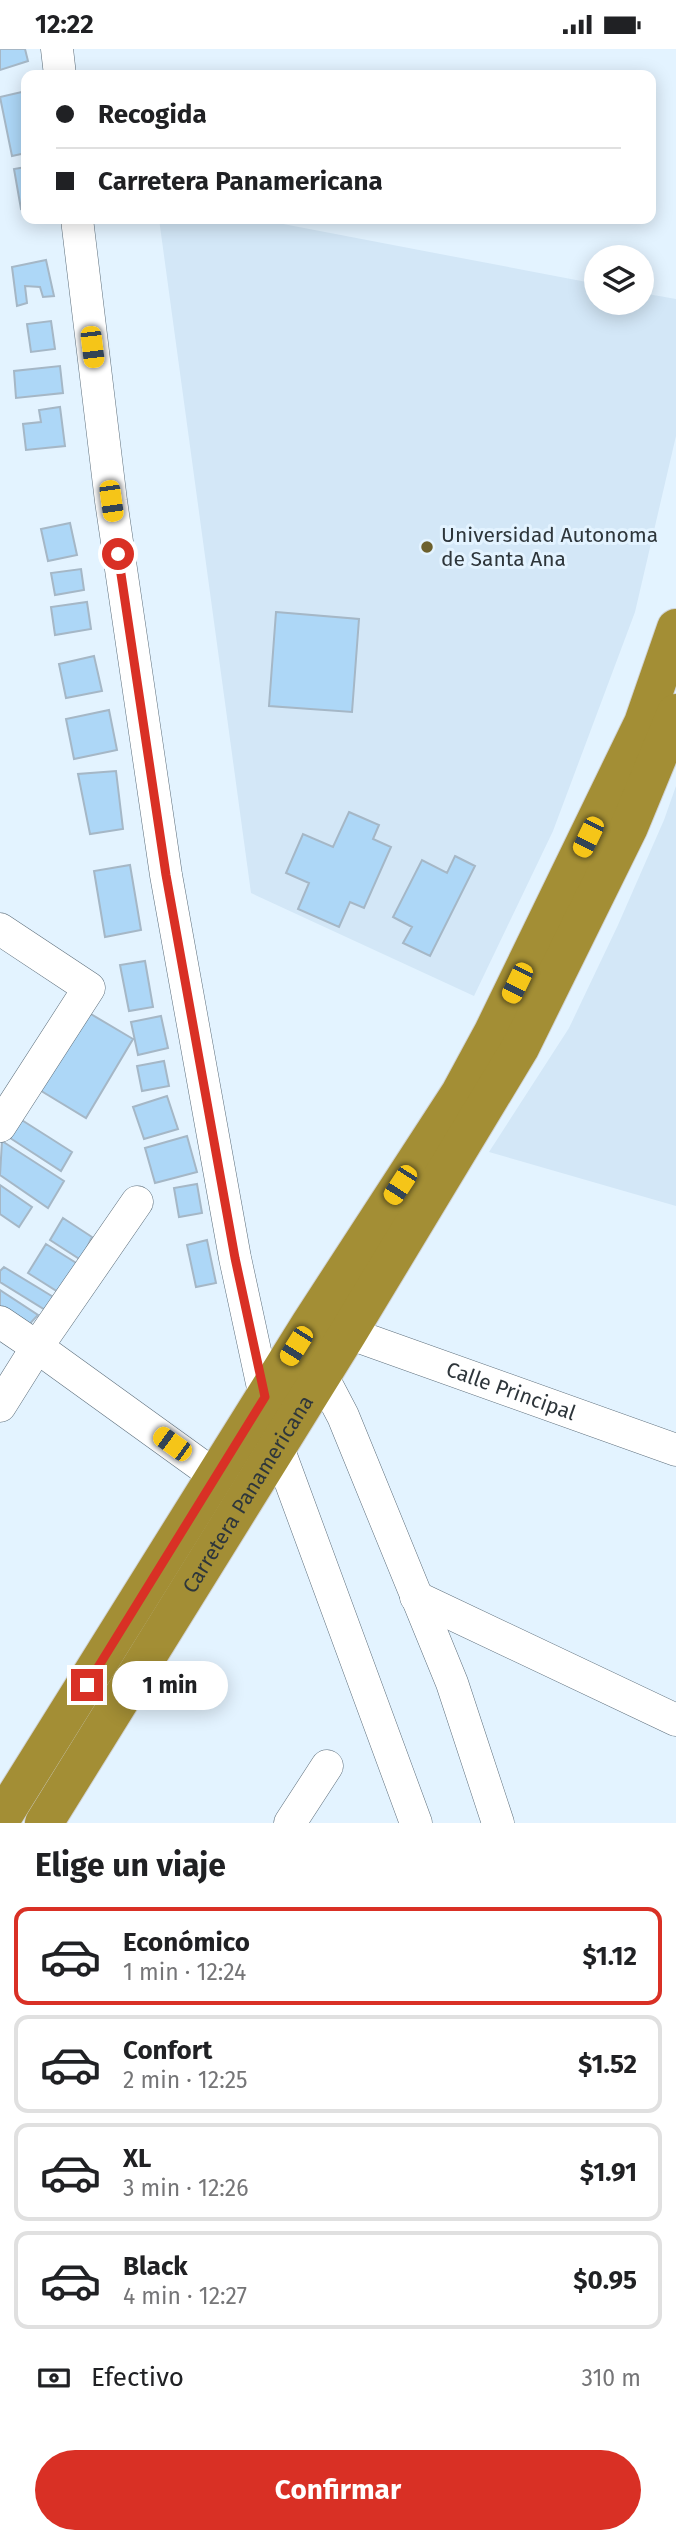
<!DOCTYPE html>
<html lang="es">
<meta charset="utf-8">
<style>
:root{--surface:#fff;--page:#f6f6f6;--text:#202124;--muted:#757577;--line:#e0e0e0;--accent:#d93025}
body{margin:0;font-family:"Fira Sans",sans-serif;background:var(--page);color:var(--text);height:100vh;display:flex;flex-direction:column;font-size:26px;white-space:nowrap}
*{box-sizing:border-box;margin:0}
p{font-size:23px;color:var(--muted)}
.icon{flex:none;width:38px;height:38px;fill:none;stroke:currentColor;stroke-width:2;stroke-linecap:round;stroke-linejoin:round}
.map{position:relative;height:1774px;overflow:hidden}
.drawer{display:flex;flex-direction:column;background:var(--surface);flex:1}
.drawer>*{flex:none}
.hud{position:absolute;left:21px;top:21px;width:635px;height:154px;border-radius:14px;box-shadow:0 4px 18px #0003;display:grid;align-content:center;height:154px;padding:0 35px;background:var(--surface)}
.buttons{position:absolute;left:584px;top:196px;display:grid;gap:14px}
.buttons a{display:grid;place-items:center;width:70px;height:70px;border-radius:50%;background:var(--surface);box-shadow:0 4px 18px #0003;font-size:35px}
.end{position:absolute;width:32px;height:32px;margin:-16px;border:9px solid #d93025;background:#fff;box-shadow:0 0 0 4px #fff}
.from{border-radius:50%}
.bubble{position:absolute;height:49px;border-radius:24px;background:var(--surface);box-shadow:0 4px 18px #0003;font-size:23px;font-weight:700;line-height:49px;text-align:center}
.car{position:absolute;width:21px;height:42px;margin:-21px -10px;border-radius:9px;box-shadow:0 0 5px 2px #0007;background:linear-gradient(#f5c518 24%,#345 0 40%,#f5c518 0 76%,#345 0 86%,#f5c518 0)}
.hud b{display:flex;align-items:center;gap:24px;height:66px;font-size:26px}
.hud b+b{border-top:2px solid var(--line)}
.hud i{width:18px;height:18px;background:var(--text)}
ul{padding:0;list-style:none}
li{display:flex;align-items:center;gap:21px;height:98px;margin:0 14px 10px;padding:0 21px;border:4px solid var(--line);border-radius:14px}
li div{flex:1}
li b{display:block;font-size:26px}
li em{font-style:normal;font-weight:700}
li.active{border-color:var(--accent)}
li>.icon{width:63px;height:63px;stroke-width:1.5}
h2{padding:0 35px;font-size:32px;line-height:84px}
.pay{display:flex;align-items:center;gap:18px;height:77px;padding:0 35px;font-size:26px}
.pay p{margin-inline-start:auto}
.primary-button{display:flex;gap:14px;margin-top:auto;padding:14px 35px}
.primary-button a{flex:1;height:80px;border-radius:42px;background:var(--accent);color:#fff;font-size:28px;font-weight:700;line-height:80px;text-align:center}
.status{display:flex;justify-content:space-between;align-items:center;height:49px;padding:0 35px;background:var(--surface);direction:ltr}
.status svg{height:19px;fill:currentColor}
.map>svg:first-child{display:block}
.built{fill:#d3e7f7}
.building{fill:#add7f7;stroke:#a5b7c6;stroke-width:2}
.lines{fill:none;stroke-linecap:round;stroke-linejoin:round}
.street-casing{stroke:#5d6e7b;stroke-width:33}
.highway-casing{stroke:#d1d3d4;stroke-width:40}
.street{stroke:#fff;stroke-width:32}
.highway{stroke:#a38e35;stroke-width:38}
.route{stroke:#d93025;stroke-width:9}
.poi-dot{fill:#6c602d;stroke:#e3f3ff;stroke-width:2.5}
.labels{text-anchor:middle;stroke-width:6;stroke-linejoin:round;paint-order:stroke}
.poi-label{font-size:21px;fill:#2e363b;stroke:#e3f3ff;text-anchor:start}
.street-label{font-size:21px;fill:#2e363b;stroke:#e3f3ff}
</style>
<div class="status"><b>12:22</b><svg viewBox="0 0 49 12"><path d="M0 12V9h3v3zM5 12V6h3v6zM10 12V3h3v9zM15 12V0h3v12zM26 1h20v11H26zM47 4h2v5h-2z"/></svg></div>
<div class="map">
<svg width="676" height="1774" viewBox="0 0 676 1774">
<rect width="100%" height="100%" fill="#e3f3ff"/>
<path class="built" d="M159 170H257L597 235V254H642V244L676 250V387L635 563 553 782 474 947 251 844Z
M676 737V1157L489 1103 569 979 618 876 664 771Z"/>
<path class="building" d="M0 0H25L28 12 0 21Z
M26 42V104L12 107 0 48Z
M26 118V159L21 160 14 120Z
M46 211 54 247 43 248 40 238 25 237 27 254 17 257 12 218Z
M51 272 55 300 31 303 27 275Z
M60 317 63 344 16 349 14 322Z
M60 358 65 397 26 401 23 375 41 373 39 361Z
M70 474 77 506 48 512 41 480Z
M81 520 84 541 55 546 51 524Z
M87 553 91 580 55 586 51 558Z
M276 563 359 570 352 663 269 657Z
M94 607 102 642 66 649 59 615Z
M109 661 117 701 74 710 66 670Z
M116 722 123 780 90 785 78 725Z
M349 763 379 776 373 790 391 798 364 859 350 853 339 878 298 860 309 834 286 824 303 785 333 798Z
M455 807 475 817 430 907 403 894 412 878 393 868 422 811 447 824Z
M130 816 141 881 105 888 94 822Z
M145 912 153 958 129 962 120 916Z
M79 958 133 990 86 1069 33 1037Z
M161 967 168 999 138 1006 131 973Z
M164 1012 169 1037 142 1042 137 1017Z
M167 1047 178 1080 144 1090 133 1058Z
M17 1068 72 1103 61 1122 7 1087Z
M187 1087 197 1123 155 1134 145 1099Z
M2 1092 64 1132 48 1159 0 1126Z
M197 1135 202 1164 179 1168 174 1139Z
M0 1136 32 1158 19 1178 0 1165Z
M63 1169 92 1188 81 1211 50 1191Z
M207 1191 216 1234 196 1238 187 1196Z
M46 1195 81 1217 63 1246 28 1224Z
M4 1218 55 1249 47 1262 0 1233V1222Z
M0 1241 38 1266 24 1281 0 1266Z"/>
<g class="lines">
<g class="street-casing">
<g id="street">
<path d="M57 0 60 26"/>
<path d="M77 170 111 452 166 826 235 1209 265 1348"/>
<path d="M0 880 89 939 0 1077"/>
<path d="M0 1273 37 1298 217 1428"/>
<path id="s1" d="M348 1284 676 1401"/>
<path d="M321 1325 343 1367 452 1634 498 1774"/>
<path d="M0 1357 37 1298 137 1153"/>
<path d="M277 1396 416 1774"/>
<path d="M416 1548 676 1671"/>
<path d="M290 1774 327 1717"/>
</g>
</g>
<g class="highway-casing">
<g id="highway">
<path d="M0 1772 310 1275 460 1044 493 983 643 674 676 579"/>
<path id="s2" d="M44 1774 348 1284 520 999 629 778 676 664"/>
</g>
</g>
<use href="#street" class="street"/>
<use href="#highway" class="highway"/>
</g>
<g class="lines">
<path class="route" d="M87 1636 265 1348 235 1209 166 826 118 505"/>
</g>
<circle class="poi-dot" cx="427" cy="498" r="7"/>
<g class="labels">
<g class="poi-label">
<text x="441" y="493">Universidad Autonoma<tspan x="441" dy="24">de Santa Ana</tspan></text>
</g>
<g class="street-label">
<text dy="7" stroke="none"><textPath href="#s1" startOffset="173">Calle Principal</textPath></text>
<text dy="7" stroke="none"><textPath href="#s2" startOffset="387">Carretera Panamericana</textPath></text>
</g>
</g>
</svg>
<div class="buttons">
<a><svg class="icon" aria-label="layers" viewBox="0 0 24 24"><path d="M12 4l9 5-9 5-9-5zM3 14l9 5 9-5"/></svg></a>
</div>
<i class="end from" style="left:118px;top:505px"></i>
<i class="end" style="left:87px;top:1636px"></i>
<div class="bubble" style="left:112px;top:1612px;width:116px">1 min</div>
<i class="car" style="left:92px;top:298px;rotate:173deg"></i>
<i class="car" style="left:111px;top:452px;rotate:172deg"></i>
<i class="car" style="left:588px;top:788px;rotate:206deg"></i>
<i class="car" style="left:517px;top:934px;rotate:206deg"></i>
<i class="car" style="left:400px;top:1136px;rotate:213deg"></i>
<i class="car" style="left:296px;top:1297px;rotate:212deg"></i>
<i class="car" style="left:172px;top:1395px;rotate:306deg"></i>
<div class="hud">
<b><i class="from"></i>Recogida</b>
<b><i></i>Carretera Panamericana</b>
</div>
</div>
<section class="drawer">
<h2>Elige un viaje</h2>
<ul>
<li class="active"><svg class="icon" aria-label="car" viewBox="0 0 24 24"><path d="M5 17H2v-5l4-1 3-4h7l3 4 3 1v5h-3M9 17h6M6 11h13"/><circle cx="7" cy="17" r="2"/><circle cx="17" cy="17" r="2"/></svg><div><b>Económico</b><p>1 min · 12:24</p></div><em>$1.12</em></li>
<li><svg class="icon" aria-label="car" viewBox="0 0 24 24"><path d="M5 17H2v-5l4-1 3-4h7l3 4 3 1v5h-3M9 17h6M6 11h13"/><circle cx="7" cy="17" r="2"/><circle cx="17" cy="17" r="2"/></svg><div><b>Confort</b><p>2 min · 12:25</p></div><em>$1.52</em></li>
<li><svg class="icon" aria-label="car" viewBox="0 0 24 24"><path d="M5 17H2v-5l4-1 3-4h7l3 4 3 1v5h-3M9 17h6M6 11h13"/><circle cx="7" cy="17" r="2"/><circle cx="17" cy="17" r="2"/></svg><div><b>XL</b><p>3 min · 12:26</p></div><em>$1.91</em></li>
<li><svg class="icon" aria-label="car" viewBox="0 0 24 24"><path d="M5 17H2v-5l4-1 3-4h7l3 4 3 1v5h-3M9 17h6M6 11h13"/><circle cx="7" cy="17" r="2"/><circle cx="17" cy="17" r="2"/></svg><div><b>Black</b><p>4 min · 12:27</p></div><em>$0.95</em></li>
</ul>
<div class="pay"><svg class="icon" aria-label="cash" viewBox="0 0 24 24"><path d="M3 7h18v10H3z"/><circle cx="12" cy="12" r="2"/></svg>Efectivo<p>310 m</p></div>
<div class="primary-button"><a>Confirmar</a></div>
</section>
